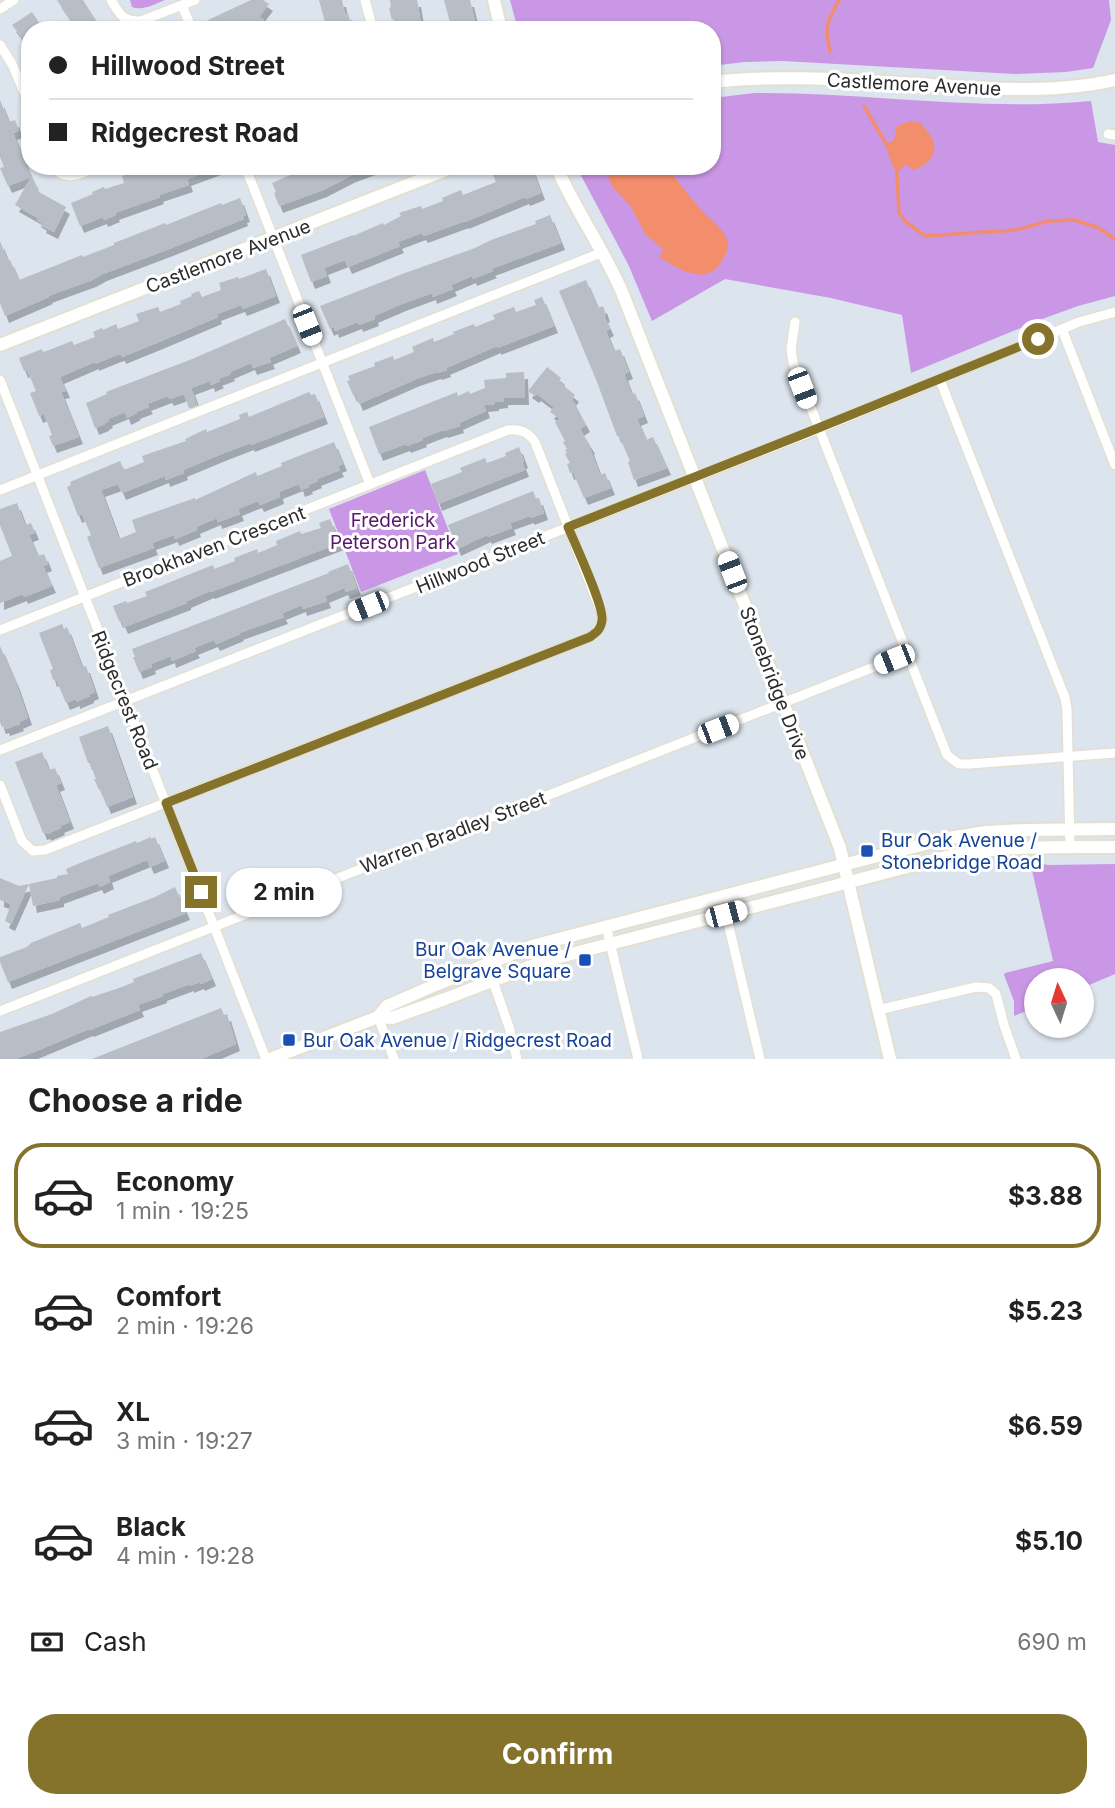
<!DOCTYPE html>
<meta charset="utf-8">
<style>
:root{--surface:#fff;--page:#f6f6f6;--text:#222;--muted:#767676;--line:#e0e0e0;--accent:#85732b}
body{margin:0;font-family:Inter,sans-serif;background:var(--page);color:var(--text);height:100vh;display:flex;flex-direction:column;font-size:26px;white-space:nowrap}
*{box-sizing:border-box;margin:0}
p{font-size:23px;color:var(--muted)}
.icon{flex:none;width:38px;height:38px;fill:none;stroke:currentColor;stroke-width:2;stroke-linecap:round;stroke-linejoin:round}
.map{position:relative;height:1059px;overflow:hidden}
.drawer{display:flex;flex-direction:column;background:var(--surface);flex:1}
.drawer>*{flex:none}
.hud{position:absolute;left:21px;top:21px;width:700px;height:154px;border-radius:28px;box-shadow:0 2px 5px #0004;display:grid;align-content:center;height:154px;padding:0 28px;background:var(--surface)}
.needle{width:46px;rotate:356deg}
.controls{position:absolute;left:1024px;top:968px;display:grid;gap:14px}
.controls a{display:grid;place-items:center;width:70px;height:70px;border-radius:50%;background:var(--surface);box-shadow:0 2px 5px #0004;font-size:35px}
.end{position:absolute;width:32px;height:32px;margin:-16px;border:9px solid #85732b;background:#fff;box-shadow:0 0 0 4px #fff}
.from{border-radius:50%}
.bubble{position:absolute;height:49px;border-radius:24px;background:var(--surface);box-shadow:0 2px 5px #0004;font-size:23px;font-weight:700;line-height:49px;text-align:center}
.car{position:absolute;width:21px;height:42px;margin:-21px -10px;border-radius:9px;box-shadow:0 0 5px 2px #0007;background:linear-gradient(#fff 24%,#345 0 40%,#fff 0 76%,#345 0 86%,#fff 0)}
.hud b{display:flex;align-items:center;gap:24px;height:66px;font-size:26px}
.hud b+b{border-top:2px solid var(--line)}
.hud i{width:18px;height:18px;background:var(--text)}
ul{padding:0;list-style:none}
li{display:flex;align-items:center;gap:21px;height:105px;margin:0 14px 10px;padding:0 14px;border:4px solid transparent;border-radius:28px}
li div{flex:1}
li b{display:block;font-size:26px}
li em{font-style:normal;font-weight:700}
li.active{border-color:var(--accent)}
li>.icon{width:63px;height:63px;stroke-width:1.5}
h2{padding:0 28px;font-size:32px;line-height:84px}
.pay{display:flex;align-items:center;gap:18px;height:77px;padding:0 28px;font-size:26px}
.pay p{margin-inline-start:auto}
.primary-button{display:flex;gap:14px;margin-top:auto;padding:14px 28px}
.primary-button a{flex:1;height:80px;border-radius:28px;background:var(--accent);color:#fff;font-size:28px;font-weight:700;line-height:80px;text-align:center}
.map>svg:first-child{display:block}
.green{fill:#c997e5}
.water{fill:#f28e6c}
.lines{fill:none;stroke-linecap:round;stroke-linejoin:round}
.stream{stroke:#f28e6c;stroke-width:3.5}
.building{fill:#b9bdc5;filter:url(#shadow)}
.street-casing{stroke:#e4e0d1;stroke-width:12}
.secondary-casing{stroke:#e4e0d1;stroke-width:16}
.street{stroke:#fff;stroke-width:9}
.secondary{stroke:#fff;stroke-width:12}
.route{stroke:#85732b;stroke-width:9}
.transit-dot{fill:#1a4fb4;stroke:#fff;stroke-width:2.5}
.labels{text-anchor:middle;stroke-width:6;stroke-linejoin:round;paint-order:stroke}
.street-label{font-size:19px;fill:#2b2b2b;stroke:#fff}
.park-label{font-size:19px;fill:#58186a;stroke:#fff}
.transit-label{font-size:19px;fill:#164399;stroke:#fff;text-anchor:start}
</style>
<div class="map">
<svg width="1115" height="1059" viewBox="0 0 1115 1059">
<defs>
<filter id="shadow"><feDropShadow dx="4" dy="7" stdDeviation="0" flood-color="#0004"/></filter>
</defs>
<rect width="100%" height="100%" fill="#dce4ed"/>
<path class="green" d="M130 0H165C155 4 143 11 132 7Z
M510 0H1109L1111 20 1093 68 1066 72 1015 74 783 61 744 62 712 66V30H518Z
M755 93C867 92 979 112 1091 101L1098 142 1115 145V296L1078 306 1045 318 911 373 902 315 831 298 725 279 652 321 628 264 576 166H712V98Z
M425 470 458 554 361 592 329 509Z
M1030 862 1048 865 1115 864V974L1082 988V980H1036V1007L1014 1016V1001L1004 975 1005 973 1053 961Z"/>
<path class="water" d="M910 121 921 123C925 129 933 137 934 144 937 157 924 167 913 170L905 164 897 174C894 170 886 148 886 144L894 140 897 126Z
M605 166H665L670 171C679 182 687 194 697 205 705 216 725 228 728 243 729 250 724 257 721 263 704 287 678 268 659 257L663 251 662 248 645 234 631 207 611 185Z"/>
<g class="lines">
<path class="stream" d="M830 51C824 25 827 23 839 0
M864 106 886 144
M897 174 899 213 906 222 925 236 1015 230 1049 221 1074 220 1097 227 1115 239"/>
</g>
<path class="building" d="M57 0H83L102 30H77Z
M251 0H263L269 4 259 17 264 20 242 30H212L208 20Z
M319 0H342L345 14 348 13 351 24 345 26 346 30H327Z
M390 0H417L422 30H397L396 19 392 20 389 8 391 7Z
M444 0H470L477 30H452Z
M32 12 44 30H30V48L12 25Z
M0 100 9 122 15 120 19 131 13 133 27 167 36 187 39 188 37 191 66 207 54 232 42 226 43 224 37 220 38 218 15 205 31 177 8 186 0 168 4 167 0 157Z
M168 166 220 167 187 179 189 185 159 195 160 197 115 213 116 215 104 220 103 217 80 226 71 203 93 194 92 192 104 187 105 189 124 183 122 176 133 172 134 175 144 171 145 174 149 172 150 173Z
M311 166H374V167L350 176 323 190 279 206 274 193 276 192 272 183Z
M526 166H531L541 193 526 199 525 197 465 222V221L424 236 422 233 398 242 400 246 348 267 345 260 324 268 327 276 311 282 301 255 353 235V236L383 223 384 225 401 216 399 213 421 206 422 209 443 201 442 198 461 190 463 195 496 182 493 175 501 172 503 175Z
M240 198 246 215 243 216 244 219 169 249 103 274 92 280 48 296 49 297 5 316 0 303V241L8 261 10 260 19 280 82 255 83 257 114 245V243L165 223 166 225 221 203 222 205Z
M550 215 561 243 491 269 493 271 473 279 472 276 451 285 453 289 433 297 432 293 402 304 374 316 375 319 359 325 358 322 335 331 334 327 330 329 320 306 405 273 475 248 491 240 536 224 535 221Z
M266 269 276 296 243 309 241 305 217 314 218 317 159 342 122 357 121 354 117 355 95 364V362L60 377 66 391 61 392 79 437 53 446 49 436 52 435 44 414 39 416 30 393 36 391 27 370 24 371 19 358 42 349 43 352 49 350 72 341 74 345 95 337 93 332 102 328 103 330 116 324 118 329 139 321 136 314 158 307 160 312 181 304 180 301 192 296 191 294 199 291 202 297 221 290 219 283 238 277 239 279Z
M586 280 598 308 603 306 606 315 604 316 610 329 606 331 614 351 620 349 629 372 624 374 632 395 635 393 644 416 637 419 646 440 653 437 667 468 634 480 628 462 630 461 619 436H617L597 382 559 291Z
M542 297 554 326 497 348V346L446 368 447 370 438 373 437 372 416 379 359 404 355 394 353 395 347 381 350 380 348 376 375 366 374 363 393 356 394 360 414 352 412 347 433 338 434 342 454 334 453 332 474 324 475 327 495 319 493 315 514 307 516 312 536 305 534 300Z
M285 319 297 346 269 358 271 362 253 368 251 363 230 372 231 374 218 379 220 381 211 385 210 381 191 388 197 405 189 408 184 394 170 399 168 396 147 404 149 407 136 412 137 413 127 418 125 412 108 419 109 421 105 423V424L95 428 86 403 107 394 106 392 192 359Z
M547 367 561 378 559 382 575 395 572 399 586 425 580 429 591 447 590 448 600 475 605 473 611 488 584 498 573 472 570 473 567 464 570 463 565 454 567 453 565 450 567 449 563 442 565 441 555 422 560 419 550 412 554 407 537 394 535 396 528 391Z
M524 372 525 398H504V401L495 402V404L484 405 486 411 459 423 460 426 444 431 443 430 422 438 423 440 407 446 406 444 379 454 369 427 457 392 458 396 469 391 470 394 485 388 484 380 506 378V373Z
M309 392 311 395 315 394 324 417 251 445 250 443 224 453 183 470 184 473 166 480 165 476 122 493 118 484 101 490 119 539 136 532 132 520 195 498V500L256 472 257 476 282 466 281 463 334 442 343 464 338 466 340 470 317 479 318 481 308 485 309 487 301 490 299 484 279 492 280 497 260 505 258 501 238 509 240 514 218 522 217 518 196 527 197 530 175 539 174 535 152 543 154 548 99 568 87 537 91 535 82 514 78 516 67 487 71 485 70 482 120 461 124 470 144 462 142 456 186 441 185 439 206 429 207 432 240 419 239 415 247 412 249 417Z
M519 447 524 461 522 462 525 470 438 504 431 484 462 472 460 468 485 458 487 463 506 456 505 453Z
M533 491 536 499 539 498 544 513 530 518V516L510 523 512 528 488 537 487 535 457 549 448 525Z
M17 503 25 525 31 523 35 533 29 535 38 556 44 554 48 564 43 566 52 586 24 597 23 594 0 603V561L12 556 0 525V509Z
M330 519 340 543 211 592 210 591 187 601V603L124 627 121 620 119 621 113 606 126 601 127 603 147 596 145 592 213 565 214 569 235 561 234 558 257 549 258 553 277 545 276 541 300 531 301 534 321 528 319 523Z
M348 564 357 588 346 592 344 588 325 596 327 601 303 609 302 605 282 613 284 617 239 633 240 634 216 644 214 640 194 648 196 651 172 661 171 656 151 664 152 667 139 672 133 657H135L132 649 329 573 328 572Z
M62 624 64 629 67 627 82 667 86 666 95 692 90 694V696L76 702V699L66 703 56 679 53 680 50 670 53 669 39 633Z
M0 646 16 683 28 718 19 722 20 724 6 729 5 726 2 727 0 722Z
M108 726 133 797 107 807 100 789 99 790 94 779H96L90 763H88L79 737Z
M42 752 49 770 55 768 61 783 56 785 70 822 60 826 61 828 47 834 46 832 43 833 15 762Z
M151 837V839L155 837 165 861 150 867 147 860 108 876 110 882 100 887 98 883 60 897V900L33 906 29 884 57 878V876L68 874 66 869 85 861 136 841 137 843Z
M0 878 19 886 29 884 11 924 5 921 11 904 0 900Z
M175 887 186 913 8 982 0 962V957L27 947 31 943 80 923 82 928 109 917 108 915 155 897Z
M201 953 212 979 201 984 200 982 190 986V984L163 994V996L138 1005 140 1010 90 1030 89 1029 34 1052 15 1059H0V1032L52 1014 91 996 92 997 122 987 134 982 133 979Z
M221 1008 224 1015 227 1014 236 1044 201 1059H92Z"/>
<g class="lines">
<g class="street-casing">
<path id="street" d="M111 0C120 15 123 22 141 21L195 0
M365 0 373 30
M182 5 192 30
M0 9 14 0
M0 45 12 64 30 106
M1108 134 1115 135
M53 166C64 184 83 173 98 166
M245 166 370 484
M795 322 791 349 793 362 947 755 959 764H969L1115 753
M1062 329 1115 465
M0 380 266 1059
M940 380 1065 698 1067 709 1070 847
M0 490 603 252
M0 630 508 430C521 429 528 432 535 442L602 614C602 625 599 630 590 637L45 850 33 851 22 841 0 785
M0 750 806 434 1079 322 1115 312
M726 914 760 1059
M606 926 638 1059
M493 981 509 1027 517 1059
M878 1010 976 987 989 988 996 994 1004 1025 1016 1059
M0 1011 907 654
M378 1017 394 1059"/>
</g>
<g class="secondary-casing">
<path id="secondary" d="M494 0 501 30
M712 82C791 73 870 82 949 86 1005 90 1060 92 1115 80
M556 166C575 210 603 248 622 292L840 848 890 1059
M0 345 456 166
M378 1017 387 1006 433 986 532 946 862 860 949 838 986 832 1025 830 1115 829
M270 1059 378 1017 392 1018 445 999 544 961 946 857C1002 845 1058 847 1115 847"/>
</g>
<use href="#street" class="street"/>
<use href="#secondary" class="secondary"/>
</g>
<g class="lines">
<path class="route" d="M201 892 166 803 590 637C597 632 601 629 602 620 604 606 575 544 568 527L806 433 1038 339"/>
</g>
<g class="transit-dot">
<rect x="860" y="844" width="14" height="14" rx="3.5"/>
<rect x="578" y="953" width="14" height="14" rx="3.5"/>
<rect x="282" y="1033" width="14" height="14" rx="3.5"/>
</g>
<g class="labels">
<g class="street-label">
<text transform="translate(914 84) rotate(3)" y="7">Castlemore Avenue</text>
<text transform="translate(228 256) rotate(-21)" y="7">Castlemore Avenue</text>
<text transform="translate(214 546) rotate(-21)" y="7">Brookhaven Crescent</text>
<text transform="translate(480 562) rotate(-22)" y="7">Hillwood Street</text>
<text transform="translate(775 683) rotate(69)" y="7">Stonebridge Drive</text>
<text transform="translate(125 700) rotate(68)" y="7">Ridgecrest Road</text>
<text transform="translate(453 832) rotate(-21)" y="7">Warren Bradley Street</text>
</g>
<g class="park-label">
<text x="393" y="527">Frederick<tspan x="393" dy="22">Peterson Park</tspan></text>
</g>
<g class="transit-label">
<text x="881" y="847">Bur Oak Avenue /<tspan x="881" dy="22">Stonebridge Road</tspan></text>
<text x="571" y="956" text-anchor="end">Bur Oak Avenue /<tspan x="571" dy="22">Belgrave Square</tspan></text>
<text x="303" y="1047">Bur Oak Avenue / Ridgecrest Road</text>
</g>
</g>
</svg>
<div class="controls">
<a><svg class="needle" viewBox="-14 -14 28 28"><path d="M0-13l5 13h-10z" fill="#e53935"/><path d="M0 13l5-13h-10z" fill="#767676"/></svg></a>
</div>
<i class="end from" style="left:1038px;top:339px"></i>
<i class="end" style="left:201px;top:892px"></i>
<div class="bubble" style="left:226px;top:868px;width:116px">2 min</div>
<i class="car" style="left:307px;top:325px;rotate:158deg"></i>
<i class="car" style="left:802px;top:388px;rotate:159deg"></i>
<i class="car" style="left:732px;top:572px;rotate:339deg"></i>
<i class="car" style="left:368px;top:606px;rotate:248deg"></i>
<i class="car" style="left:894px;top:659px;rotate:248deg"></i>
<i class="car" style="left:718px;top:729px;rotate:69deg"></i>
<i class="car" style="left:726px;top:914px;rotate:75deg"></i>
<div class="hud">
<b><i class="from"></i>Hillwood Street</b>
<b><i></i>Ridgecrest Road</b>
</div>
</div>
<section class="drawer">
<h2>Choose a ride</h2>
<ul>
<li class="active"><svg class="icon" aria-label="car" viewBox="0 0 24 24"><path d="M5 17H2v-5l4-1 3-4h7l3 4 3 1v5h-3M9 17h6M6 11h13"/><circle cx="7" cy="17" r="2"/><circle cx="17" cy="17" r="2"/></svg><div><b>Economy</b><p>1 min · 19:25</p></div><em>$3.88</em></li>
<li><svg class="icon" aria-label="car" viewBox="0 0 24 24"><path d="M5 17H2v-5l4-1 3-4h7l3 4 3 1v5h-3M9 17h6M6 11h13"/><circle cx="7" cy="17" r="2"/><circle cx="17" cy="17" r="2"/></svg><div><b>Comfort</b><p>2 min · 19:26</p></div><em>$5.23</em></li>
<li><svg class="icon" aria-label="car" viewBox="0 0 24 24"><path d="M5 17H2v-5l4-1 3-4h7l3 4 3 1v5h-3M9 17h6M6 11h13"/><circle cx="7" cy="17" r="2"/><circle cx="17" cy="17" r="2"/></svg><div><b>XL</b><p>3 min · 19:27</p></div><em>$6.59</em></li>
<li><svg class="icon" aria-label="car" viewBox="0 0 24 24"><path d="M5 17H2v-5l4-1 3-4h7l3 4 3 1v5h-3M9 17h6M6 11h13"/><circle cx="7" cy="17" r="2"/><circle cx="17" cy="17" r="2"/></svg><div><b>Black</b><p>4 min · 19:28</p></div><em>$5.10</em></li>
</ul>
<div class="pay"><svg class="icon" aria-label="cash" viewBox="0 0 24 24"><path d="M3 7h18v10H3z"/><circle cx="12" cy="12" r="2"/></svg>Cash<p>690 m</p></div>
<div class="primary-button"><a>Confirm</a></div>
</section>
